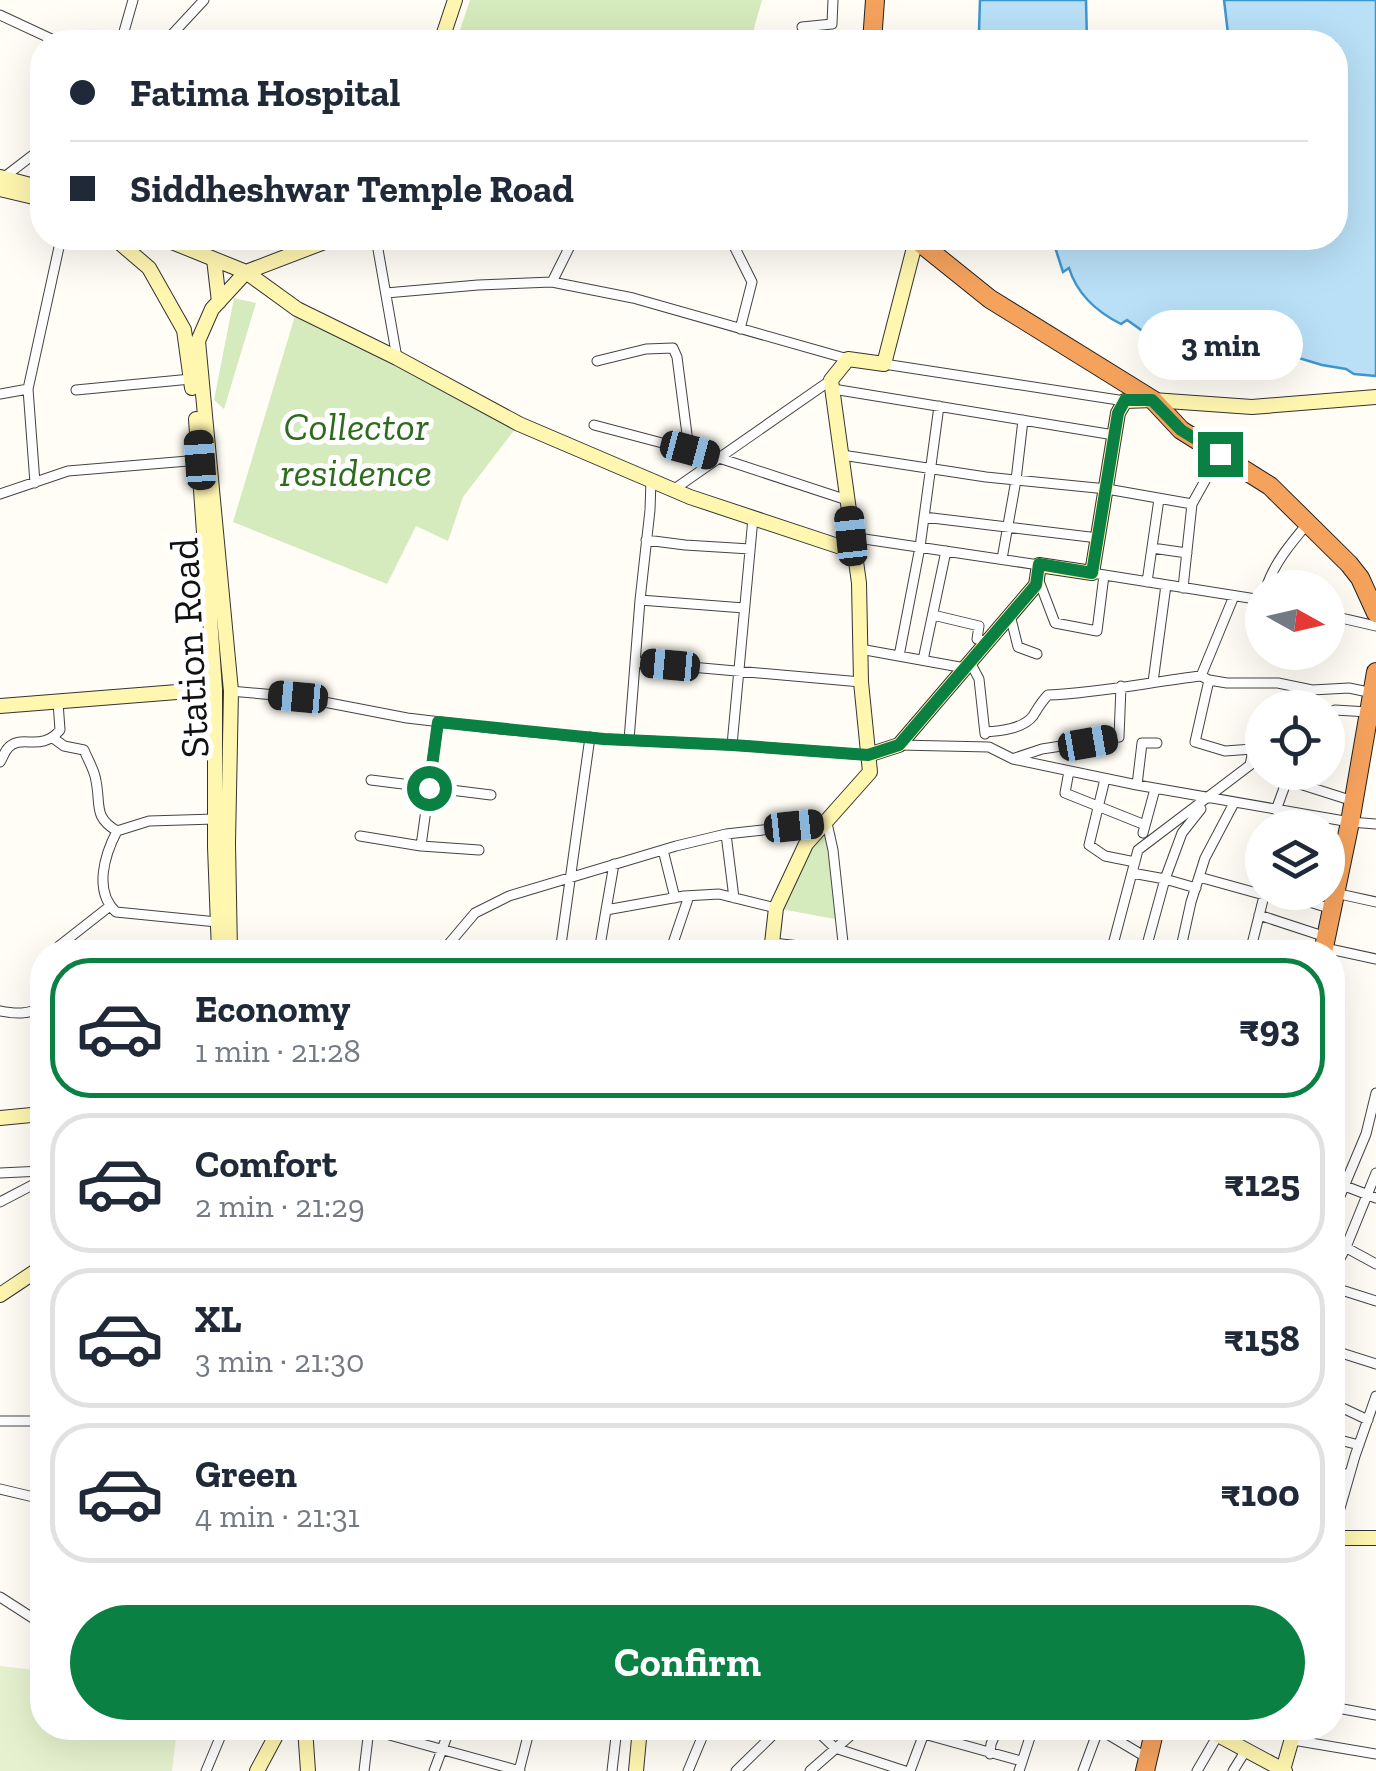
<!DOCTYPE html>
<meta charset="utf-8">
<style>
:root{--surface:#fff;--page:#f6f6f7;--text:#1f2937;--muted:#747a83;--line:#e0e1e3;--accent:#0b8043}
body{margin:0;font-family:"Zilla Slab",serif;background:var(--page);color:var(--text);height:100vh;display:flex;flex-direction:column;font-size:38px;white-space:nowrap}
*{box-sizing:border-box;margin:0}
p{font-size:32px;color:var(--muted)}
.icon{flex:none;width:55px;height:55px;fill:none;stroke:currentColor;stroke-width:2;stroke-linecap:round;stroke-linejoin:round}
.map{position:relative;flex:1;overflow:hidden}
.drawer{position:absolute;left:30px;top:940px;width:1315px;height:800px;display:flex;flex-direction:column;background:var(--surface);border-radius:40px;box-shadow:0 10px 40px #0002}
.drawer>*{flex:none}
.banner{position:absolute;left:30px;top:30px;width:1318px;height:220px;border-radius:40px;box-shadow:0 10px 40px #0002;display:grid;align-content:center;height:220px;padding:0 40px;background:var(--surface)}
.needle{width:65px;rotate:98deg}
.controls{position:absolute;left:1245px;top:570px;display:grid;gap:20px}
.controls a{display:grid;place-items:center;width:100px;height:100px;border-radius:50%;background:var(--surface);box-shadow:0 10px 40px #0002;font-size:50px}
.end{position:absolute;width:45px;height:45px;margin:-22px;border:12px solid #0b8043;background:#fff;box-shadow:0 0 0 5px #fff}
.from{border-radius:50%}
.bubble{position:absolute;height:70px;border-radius:35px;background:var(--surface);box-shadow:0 10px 40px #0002;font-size:32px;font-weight:700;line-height:70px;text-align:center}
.car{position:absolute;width:30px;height:60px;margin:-30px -15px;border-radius:12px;box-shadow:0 0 8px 2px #0007;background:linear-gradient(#222 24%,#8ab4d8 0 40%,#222 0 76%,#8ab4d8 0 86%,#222 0)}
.banner b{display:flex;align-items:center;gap:35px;height:95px;font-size:38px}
.banner b+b{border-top:2px solid var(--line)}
.banner i{width:25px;height:25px;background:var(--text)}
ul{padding:18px 0 0;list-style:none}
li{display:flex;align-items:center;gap:30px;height:140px;margin:0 20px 15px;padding:0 20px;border:5px solid var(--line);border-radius:40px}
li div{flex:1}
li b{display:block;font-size:38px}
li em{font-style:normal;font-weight:700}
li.on{border-color:var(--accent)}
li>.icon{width:90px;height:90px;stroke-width:1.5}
.cta{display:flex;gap:20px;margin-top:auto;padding:20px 40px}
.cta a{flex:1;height:115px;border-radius:60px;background:var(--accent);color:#fff;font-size:40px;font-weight:700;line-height:115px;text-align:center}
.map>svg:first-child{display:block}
.green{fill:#d5ebbd}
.pitch{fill:#e6f2cf}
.water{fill:#b9e0f7;stroke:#3f96cf;stroke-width:2.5}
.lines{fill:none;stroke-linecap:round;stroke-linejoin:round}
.street-casing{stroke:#444;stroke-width:11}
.secondary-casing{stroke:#333;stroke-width:16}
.highway-casing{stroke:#222;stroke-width:20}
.street{stroke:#fff;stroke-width:9}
.secondary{stroke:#fff6b0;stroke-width:14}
.highway{stroke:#f5a25d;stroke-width:18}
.route{stroke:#0b8043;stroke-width:12}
.labels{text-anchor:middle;stroke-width:10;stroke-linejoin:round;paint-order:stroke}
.park-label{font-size:40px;font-style:italic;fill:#2f6b1f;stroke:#fff}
.street-label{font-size:40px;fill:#111;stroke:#fff}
</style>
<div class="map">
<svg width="1376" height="1771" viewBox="0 0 1376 1771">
<rect width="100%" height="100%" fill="#fffdf5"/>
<path class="green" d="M470 0H762L754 28 753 42H456Z
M234 298 256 303 224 409 214 400Z
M297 309 519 424 463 497 448 541 416 526 387 584 233 522Z
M827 823 840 920 776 908 806 844Z"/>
<path class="pitch" d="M0 1666 42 1671V1728H177L172 1771H0Z"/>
<path class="water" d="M980 0H1086L1087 42H991L979 30Z
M1224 0H1376V376L1354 374 1346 369 1322 365 1289 355 1281 360 1198 349 1147 334 1127 320 1121 324C1097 312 1077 294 1069 268L1063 272 1053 241 1055 238H1335V42H1229Z"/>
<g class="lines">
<g class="street-casing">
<path id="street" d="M0 15 58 42
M802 27 832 24 833 0
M121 42 133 0
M165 42 204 0
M3 178 42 148
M376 238 397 358
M730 238 752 282 740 329
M820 238H823
M552 282 574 238
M386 293 478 285 552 282 633 298 848 359
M597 361 646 349 673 348 677 357 689 450
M884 364 1125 401
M833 389 1114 435
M76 390 191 379
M0 394 28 389
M594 425 719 458 847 500
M842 455 986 477 1107 489 1192 504
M35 483 28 389 61 238
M673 490 831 380
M0 494 68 471 200 460
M924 517 1098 538
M851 537 1039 565
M646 540 685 545 750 549
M1152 548 1187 553
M1002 559 1016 480 1023 420
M1092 573 1262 600
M1039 581 1055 623 1097 631 1104 575
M1147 582 1159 499
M1183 588 1192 504 1220 454
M1266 588C1274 563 1292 542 1308 523
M640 600 744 608
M933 615 979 626 977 639 988 641
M1010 615 1018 647 1037 654
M1328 615 1376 626
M860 649 965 668
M899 656 920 547 939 406
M923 660 946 551
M635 662 861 682
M970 662 979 679 985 734
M1201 676 1234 596
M1209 680 1195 742 1225 751 1253 749
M1153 682 1166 585
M230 691 298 697 407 718 500 729 604 739 732 745 868 755
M1328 714 1335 710 1368 712
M985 732C1000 731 1023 729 1033 716 1038 708 1041 702 1048 695 1099 693 1150 682 1201 676L1209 680 1227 683H1278L1312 690 1349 688 1373 693
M53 738 64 746 84 750C88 760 95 771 96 781 101 805 93 817 117 831
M629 740 640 600 650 510 651 480
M732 745 753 518
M899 745 989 747 1013 759 1137 785 1350 822 1376 824
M1015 758 1042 749 1119 737 1121 686
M0 762C3 758 4 752 8 748 21 733 41 753 60 730L58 702
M1250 765 1257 732
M1069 771 1065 793 1145 825
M1291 772 1287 780 1353 801
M1105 779 1089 845 1105 856 1135 862
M371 780 491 795
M1137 785 1142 743H1157
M1311 787 1316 772
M1276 810 1287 780
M215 819 149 821 117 831C105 854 93 891 116 912L217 922
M1143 833 1155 789
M726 834 734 898
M360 836 421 846 479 850
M421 846 438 722
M663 850 675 898
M614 864 606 910 684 896 719 894 776 908
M1132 873 1165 879 1196 888
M1199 877 1264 895
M1277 892 1332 909
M1335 893 1376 902
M1259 915 1326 937
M773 943 844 951
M1325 948 1376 959
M58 952 59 946 110 906
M442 952 475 913 509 896 676 846 726 834 827 823 833 850 844 952
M560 952 590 737
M599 952 606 910
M670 952 689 896
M1111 952 1138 850 1262 756
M1145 952 1165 879 1182 833 1201 809
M1180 952 1191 902 1205 858 1234 803
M1250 952 1265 892
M0 1011C15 1014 29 1015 42 1006
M0 1173 42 1171
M1332 1181 1376 1198
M0 1202 42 1180
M1332 1215 1366 1134 1376 1093
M1332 1240 1376 1264
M1332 1274 1346 1247 1376 1173
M1332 1287 1376 1301
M1332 1350 1376 1364
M1332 1403 1368 1420
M0 1421H42
M1332 1438 1359 1445
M1332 1471 1349 1475
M0 1489 42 1499
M1332 1536 1355 1456 1376 1396
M0 1597 42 1624
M1332 1707 1376 1715
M364 1728 520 1771
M814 1728 835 1748 905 1771
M1097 1728 1144 1756
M924 1734 1021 1761
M1293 1740 1376 1754
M990 1754 991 1744 998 1728
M206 1771 224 1728
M364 1771 369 1729
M434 1771 450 1728
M519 1771 530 1728
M612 1771 617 1728
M688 1771 706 1728
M736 1771 780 1728
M810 1771 859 1728
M910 1771 926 1728
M1019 1771 1033 1728
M1083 1771 1099 1728
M1197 1771 1218 1735
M1233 1771 1246 1750"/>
</g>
<g class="secondary-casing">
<path id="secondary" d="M441 42 455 0
M0 177 42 188
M0 189 42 199
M114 238 149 268 184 330 192 388
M162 238 246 272 297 309 397 358 519 424 690 497 853 551
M214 259 219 302
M196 419 215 689V847L219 952
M0 706 215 689
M868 755 899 745 1036 585 1039 565 1092 573 1118 413 1125 401 1153 400 1252 407 1376 397
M230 952 228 843 231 691 198 341 212 309 246 272 335 238
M771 952 776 908 806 844 870 772 861 682 859 583 831 380 848 359 884 364 916 240
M0 1118 42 1114
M0 1295 42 1267
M1332 1538H1376
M305 1728 308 1771
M1205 1728 1285 1771
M1283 1770 1295 1728
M257 1771 280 1728
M636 1771 640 1728"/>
</g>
<g class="highway-casing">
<path id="highway" d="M872 42 875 0
M914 238 990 299 1153 400 1181 430 1270 486 1349 564 1360 578 1376 613
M1323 952 1350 822 1376 672
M1145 1771 1155 1728"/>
</g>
<use href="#street" class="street"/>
<use href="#secondary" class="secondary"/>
<use href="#highway" class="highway"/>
</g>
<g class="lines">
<path class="route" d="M429 788 438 722 604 739 732 745 868 755 899 745 1036 585 1039 564 1092 573 1118 413 1125 400H1152L1181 430 1220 454"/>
</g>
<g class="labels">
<g class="park-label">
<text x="356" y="440">Collector<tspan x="356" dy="46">residence</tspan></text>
</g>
<g class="street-label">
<text transform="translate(189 648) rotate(-93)" y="14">Station Road</text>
</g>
</g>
</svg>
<div class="controls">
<a><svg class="needle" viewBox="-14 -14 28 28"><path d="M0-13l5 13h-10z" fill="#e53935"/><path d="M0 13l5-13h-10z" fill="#747a83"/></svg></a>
<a><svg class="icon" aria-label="locate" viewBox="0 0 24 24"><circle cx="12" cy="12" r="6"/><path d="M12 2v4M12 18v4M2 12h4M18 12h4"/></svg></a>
<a><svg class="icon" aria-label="layers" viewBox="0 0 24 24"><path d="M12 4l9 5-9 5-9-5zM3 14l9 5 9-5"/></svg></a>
</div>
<i class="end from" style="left:429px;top:788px"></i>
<i class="end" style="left:1220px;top:454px"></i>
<div class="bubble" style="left:1138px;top:310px;width:165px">3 min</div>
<i class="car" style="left:690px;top:450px;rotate:105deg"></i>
<i class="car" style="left:200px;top:460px;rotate:356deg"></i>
<i class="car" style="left:851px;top:536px;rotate:354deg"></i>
<i class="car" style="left:670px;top:665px;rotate:275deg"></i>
<i class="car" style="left:298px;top:697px;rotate:275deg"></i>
<i class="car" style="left:1088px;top:743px;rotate:80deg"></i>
<i class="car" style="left:794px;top:826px;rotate:84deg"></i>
<div class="banner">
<b><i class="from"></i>Fatima Hospital</b>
<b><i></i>Siddheshwar Temple Road</b>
</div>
<section class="drawer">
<ul>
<li class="on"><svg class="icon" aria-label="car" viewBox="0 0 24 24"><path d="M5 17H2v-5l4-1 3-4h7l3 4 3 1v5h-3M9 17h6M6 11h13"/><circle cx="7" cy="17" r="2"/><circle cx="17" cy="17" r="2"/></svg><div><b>Economy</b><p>1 min · 21:28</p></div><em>₹93</em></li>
<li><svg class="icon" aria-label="car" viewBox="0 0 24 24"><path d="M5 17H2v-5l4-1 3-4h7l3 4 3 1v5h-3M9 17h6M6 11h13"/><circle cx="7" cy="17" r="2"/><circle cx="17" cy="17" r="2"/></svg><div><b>Comfort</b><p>2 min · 21:29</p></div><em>₹125</em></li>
<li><svg class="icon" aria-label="car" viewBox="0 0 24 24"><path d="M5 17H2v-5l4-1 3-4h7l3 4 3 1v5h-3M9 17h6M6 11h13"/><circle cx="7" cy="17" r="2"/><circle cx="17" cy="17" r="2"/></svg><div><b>XL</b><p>3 min · 21:30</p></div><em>₹158</em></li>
<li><svg class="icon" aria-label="car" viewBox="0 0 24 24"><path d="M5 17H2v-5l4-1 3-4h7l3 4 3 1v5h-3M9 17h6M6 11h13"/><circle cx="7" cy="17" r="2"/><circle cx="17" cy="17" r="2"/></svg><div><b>Green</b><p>4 min · 21:31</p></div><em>₹100</em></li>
</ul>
<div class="cta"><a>Confirm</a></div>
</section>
</div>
